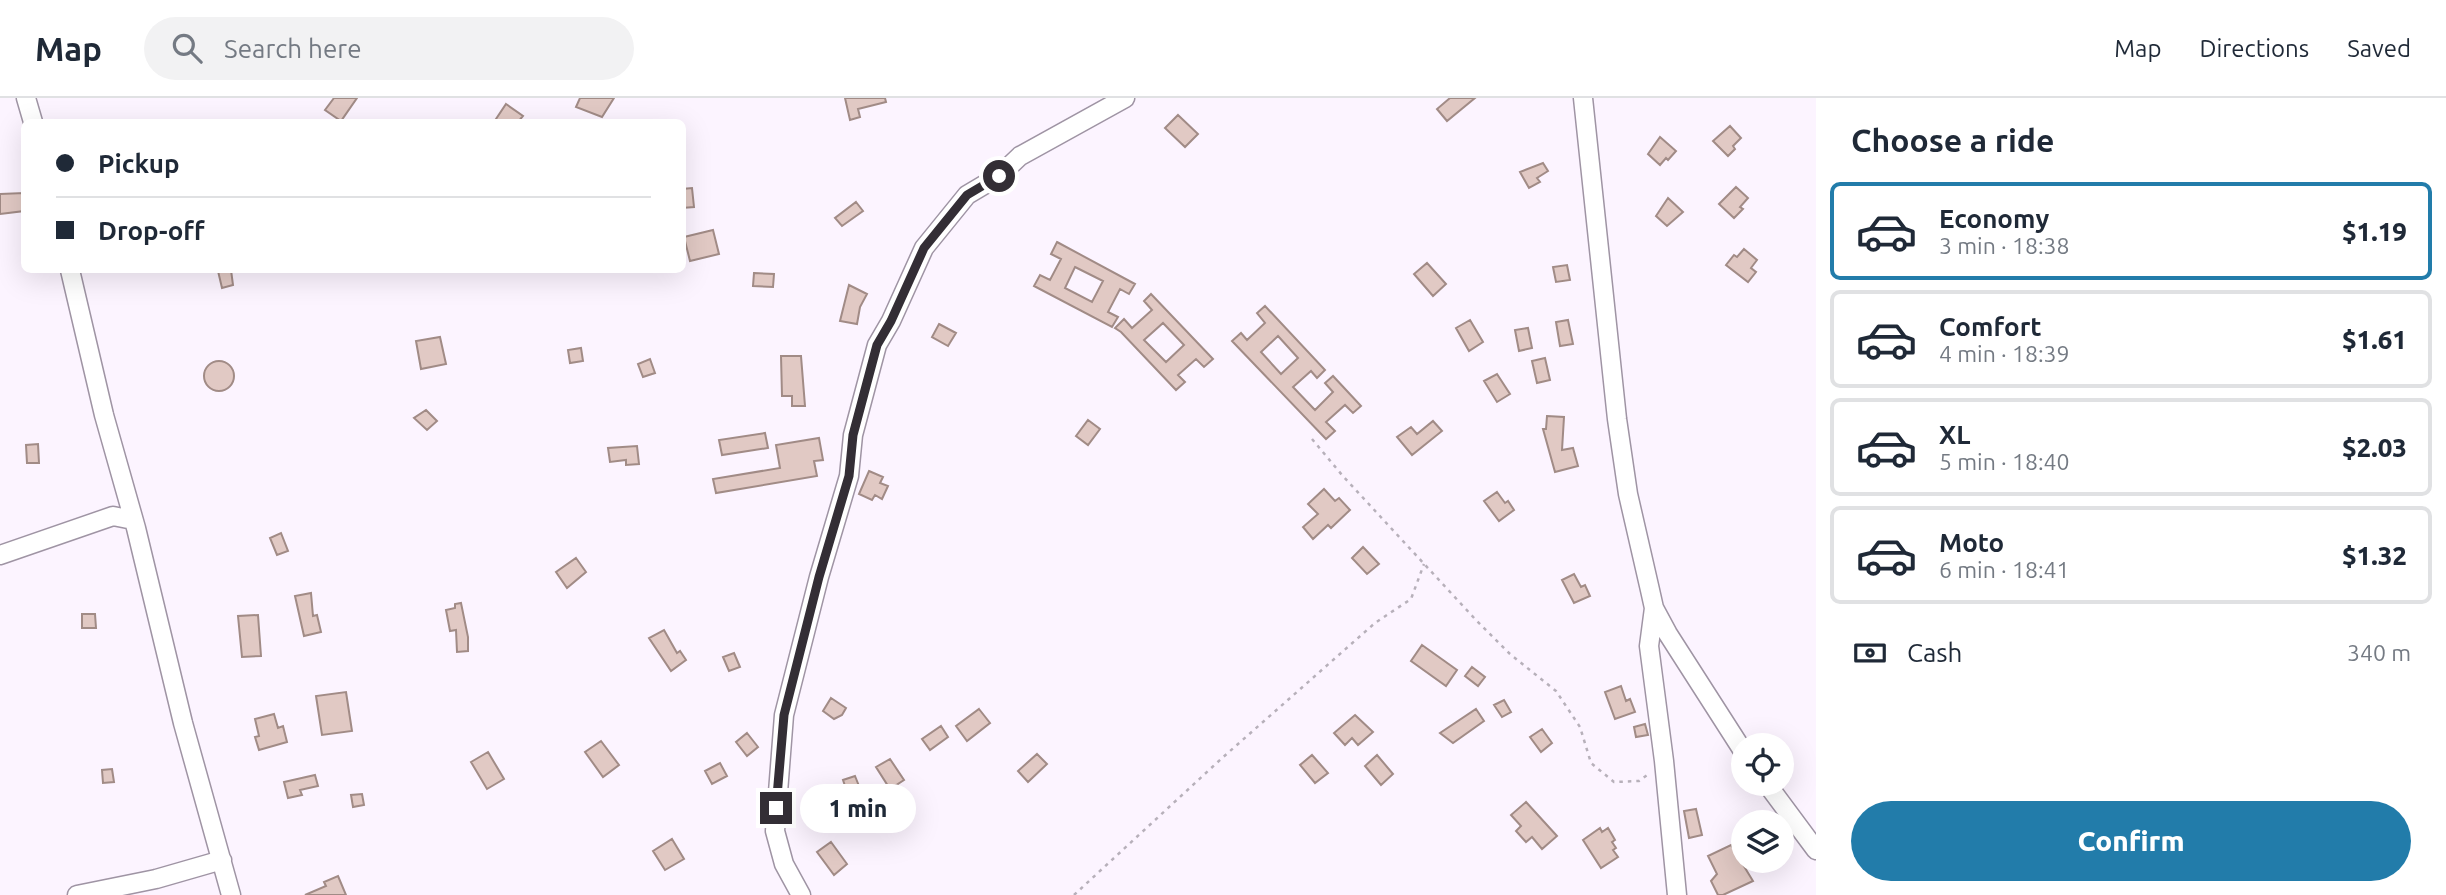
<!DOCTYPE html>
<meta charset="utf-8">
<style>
:root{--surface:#fff;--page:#f2f2f3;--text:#1f2937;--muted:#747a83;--line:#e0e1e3;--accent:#227caa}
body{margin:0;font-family:Ubuntu,sans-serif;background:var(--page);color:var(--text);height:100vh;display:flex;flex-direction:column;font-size:26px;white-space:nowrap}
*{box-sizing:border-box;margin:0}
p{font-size:23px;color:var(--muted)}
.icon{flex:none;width:38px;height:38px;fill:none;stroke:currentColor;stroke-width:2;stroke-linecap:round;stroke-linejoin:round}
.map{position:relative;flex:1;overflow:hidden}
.panel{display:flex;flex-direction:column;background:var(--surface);width:630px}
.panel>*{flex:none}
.top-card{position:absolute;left:21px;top:21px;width:665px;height:154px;border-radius:10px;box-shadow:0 7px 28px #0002;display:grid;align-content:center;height:154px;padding:0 35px;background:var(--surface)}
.controls{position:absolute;left:1731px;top:635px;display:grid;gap:14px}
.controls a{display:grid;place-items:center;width:63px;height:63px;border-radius:50%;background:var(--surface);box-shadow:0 7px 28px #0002;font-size:35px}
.end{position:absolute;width:32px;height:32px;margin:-16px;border:9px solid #332e35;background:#fff;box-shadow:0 0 0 4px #fff}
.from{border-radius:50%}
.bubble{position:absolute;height:49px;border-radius:24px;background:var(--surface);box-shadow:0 7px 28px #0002;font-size:23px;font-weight:800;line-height:49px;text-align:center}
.top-card b{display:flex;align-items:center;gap:24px;height:66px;font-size:26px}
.top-card b+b{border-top:2px solid var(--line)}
.top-card i{width:18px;height:18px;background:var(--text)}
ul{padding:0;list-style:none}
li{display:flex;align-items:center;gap:21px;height:98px;margin:0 14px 10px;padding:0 21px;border:4px solid var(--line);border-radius:10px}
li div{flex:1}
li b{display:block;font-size:26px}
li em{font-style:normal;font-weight:800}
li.on{border-color:var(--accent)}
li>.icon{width:63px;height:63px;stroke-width:1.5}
h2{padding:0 35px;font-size:32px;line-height:84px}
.pay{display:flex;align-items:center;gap:18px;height:77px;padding:0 35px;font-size:26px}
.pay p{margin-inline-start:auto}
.primary-button{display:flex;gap:14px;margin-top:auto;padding:14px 35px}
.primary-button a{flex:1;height:80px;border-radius:42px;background:var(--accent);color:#fff;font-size:28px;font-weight:800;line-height:80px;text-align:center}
header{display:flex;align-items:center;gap:42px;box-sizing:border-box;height:98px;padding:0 35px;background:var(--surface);border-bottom:2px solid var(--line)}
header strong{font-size:33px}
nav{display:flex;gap:38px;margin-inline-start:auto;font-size:24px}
.search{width:490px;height:63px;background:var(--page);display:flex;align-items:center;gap:18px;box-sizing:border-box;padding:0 24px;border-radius:38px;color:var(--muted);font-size:26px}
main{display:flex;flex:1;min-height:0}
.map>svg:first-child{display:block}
.building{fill:#e1c9c4;stroke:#a18b86;stroke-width:2;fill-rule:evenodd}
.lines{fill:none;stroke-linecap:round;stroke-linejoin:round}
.minor-casing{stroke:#9f94a4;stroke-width:21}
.path{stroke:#b7b0ba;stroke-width:2.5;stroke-dasharray:3.5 5;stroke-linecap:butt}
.minor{stroke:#fff;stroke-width:18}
.route{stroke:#332e35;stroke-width:9}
</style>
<header>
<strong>Map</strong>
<div class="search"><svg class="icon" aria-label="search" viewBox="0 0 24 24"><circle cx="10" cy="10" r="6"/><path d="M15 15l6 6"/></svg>Search here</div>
<nav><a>Map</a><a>Directions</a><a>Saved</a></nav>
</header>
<main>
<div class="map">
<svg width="1816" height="797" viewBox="0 0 1816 797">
<rect width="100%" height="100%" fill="#fcf4ff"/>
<path class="building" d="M334 0H357L341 23 325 12Z
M580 0H614L602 19 576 9Z
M845 0H885L886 4 858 11 860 19 850 22Z
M1450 0H1475L1447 23 1437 11Z
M506 6 523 18 518 24H494Z
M1178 17 1198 36 1185 49 1165 30Z
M1730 28 1741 40 1733 48 1735 51 1728 58 1713 43Z
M1660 39 1676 53 1668 62 1666 60 1660 67 1648 56Z
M1543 65 1548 73 1537 80 1540 84 1529 90 1520 74Z
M1736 89 1748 100 1740 109 1743 111 1734 120 1719 106Z
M692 90 694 109 682 110V91Z
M24 95V113L0 116V96Z
M1668 100 1683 114 1667 128 1656 118Z
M856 104 863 113 842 128 835 120Z
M713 132 719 156 690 163 684 139Z
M1057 144 1135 186 1129 196 1120 191 1108 214 1118 219 1112 229 1034 188 1040 177 1050 182 1061 161 1051 156ZM1075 169 1103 183 1092 204 1065 190Z
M1744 151 1757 162 1751 170 1756 174 1748 184 1726 167 1734 157 1737 159Z
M1427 165 1446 186 1433 198 1414 176Z
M1567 167 1570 182 1556 184 1553 169Z
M231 172 233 187 222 190 218 173Z
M754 175 774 176 773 189 753 188Z
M849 187 867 196 860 209 857 226 840 223Z
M1151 196 1213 261 1204 269 1196 261 1178 277 1185 284 1176 292 1121 234 1115 230 1124 221 1132 230 1152 212 1144 203ZM1163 225 1184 247 1166 264 1144 242Z
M1265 208 1325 272 1317 280 1311 273 1293 289 1315 312 1333 294 1325 285 1333 278 1361 308 1353 315 1345 307 1326 324 1335 333 1326 341 1232 243 1241 235 1247 242 1265 225 1257 215ZM1278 238 1298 260 1281 276 1261 254Z
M1470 222 1483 244 1469 253 1456 230Z
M1568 222 1573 246 1560 248 1556 224Z
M939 226 956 235 948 248 932 239Z
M1528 230 1532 250 1519 253 1515 232Z
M440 239 446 266 421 271 416 243Z
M581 250 583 263 570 265 568 252Z
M781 258H801L805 308H792V298H782Z
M1545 260 1550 282 1537 285 1532 263Z
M650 261 655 275 643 279 638 266Z
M204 278a15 15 0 1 1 30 0a15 15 0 1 1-30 0Z
M1497 276 1510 296 1497 304 1484 283Z
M426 312 437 323 427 332 414 320Z
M1547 318 1564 319 1562 352 1573 350 1578 368 1555 374 1543 331H1546Z
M1088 322 1100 331 1088 347 1076 338Z
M1433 323 1442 333 1412 357 1397 339 1411 329 1417 336Z
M765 335 768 350 722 357 719 342Z
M819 340 823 362 814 363 817 378 716 395 713 381 780 370 776 347Z
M38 346 39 365H27L26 347Z
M637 348 639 366 626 367V362L610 364 608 350Z
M869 373 883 379 880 385 888 388 882 401 875 397 872 402 859 396Z
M1324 391 1335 403 1339 400 1350 412 1331 430 1328 427 1313 441 1303 429 1318 416 1308 406Z
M1497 394 1505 405 1508 403 1514 412 1499 423 1484 403Z
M281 435 288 453 277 457 270 440Z
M1363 449 1379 466 1367 476 1352 460Z
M576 460 586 474 567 490 556 474Z
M1574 476 1581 489 1585 487 1590 498 1574 505 1562 482Z
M311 495 313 518 317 517 321 534 304 538 295 498Z
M461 505 468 539V553L457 554 456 532 450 533 446 512 455 510V506Z
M82 516H95L96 530H82Z
M258 517 261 558 242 559 238 518Z
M664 532 677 555 680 553 686 562 671 573 649 540Z
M1422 547 1457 572 1446 588 1411 563Z
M734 555 740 569 729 573 723 559Z
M1472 569 1485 579 1478 588 1465 578Z
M1621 588 1626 603 1630 601 1635 614 1615 621 1605 594Z
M346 594 352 633 322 637 316 598Z
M831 600 846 610 842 617 834 621 823 613Z
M1504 602 1511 614 1502 619 1494 607Z
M979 611 990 625 967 643 956 628Z
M1476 611 1484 623 1453 645 1440 635Z
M274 616 278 630 283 628 287 644 259 652 255 639 259 638 255 621Z
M1355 617 1373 634 1358 647 1352 640 1345 647 1334 635Z
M1645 626 1648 637 1636 639 1634 629Z
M941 628 948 639 930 652 922 641Z
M1542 631 1552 645 1541 654 1530 639Z
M747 635 758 649 747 658 736 644Z
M601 643 619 667 603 679 585 654Z
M488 654 504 681 487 691 471 664Z
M1037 656 1047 666 1028 684 1018 673Z
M1312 657 1328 675 1315 685 1300 667Z
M1377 657 1393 676 1381 687 1365 668Z
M890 661 904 682 890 691 876 669Z
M720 665 727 678 712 686 705 673Z
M112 671 114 684 103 685 102 672Z
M315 677 318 688 300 692 302 697 288 700 284 684Z
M855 678 861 693 848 697 843 682Z
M362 696 364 707 353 709 351 697Z
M1526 704 1557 738 1542 751 1532 739 1526 744 1516 733 1521 728 1511 717Z
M1696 711 1702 737 1689 740 1684 713Z
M1600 730 1602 734 1608 730 1615 742 1612 744 1616 750 1613 752 1618 759 1601 770 1583 742Z
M672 741 684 761 665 772 653 753Z
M831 744 847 766 834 777 817 754Z
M1731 747 1753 783 1723 797H1718L1711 783 1717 776 1708 758Z
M338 778 346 797H305L326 788 324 784Z"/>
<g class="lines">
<g class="minor-casing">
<path id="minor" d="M26 0 33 24
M1583 0 1617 321 1628 396 1650 492 1654 510 1668 536 1743 653
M70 172 104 317 136 430 183 625 231 797
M0 457 113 418 133 422
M1654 510 1649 548 1664 663 1677 797
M1767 686 1816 752
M77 797 156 781 222 762
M801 797 784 766 775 733 784 617 819 479 849 378 853 337 877 247 891 223 924 150 967 97 999 78 1020 58 1125 0"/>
</g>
<path class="path" d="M1312 341 1342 377 1475 521 1510 556 1556 593 1580 629 1591 665 1614 684 1639 683 1650 675
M1074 797 1221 661 1375 525 1411 501 1424 466"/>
<use href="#minor" class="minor"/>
</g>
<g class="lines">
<path class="route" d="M776 710 784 617 819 479 849 378 853 337 877 247 891 223 924 150 967 97 999 78"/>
</g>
</svg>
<div class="controls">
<a><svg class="icon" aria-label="locate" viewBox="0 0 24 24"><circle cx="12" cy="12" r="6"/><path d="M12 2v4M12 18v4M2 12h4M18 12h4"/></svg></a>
<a><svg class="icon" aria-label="layers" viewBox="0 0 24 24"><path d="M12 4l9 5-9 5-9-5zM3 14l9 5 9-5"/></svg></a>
</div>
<i class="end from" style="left:999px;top:78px"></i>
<i class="end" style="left:776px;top:710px"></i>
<div class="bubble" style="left:800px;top:686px;width:116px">1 min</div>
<div class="top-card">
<b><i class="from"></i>Pickup</b>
<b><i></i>Drop-off</b>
</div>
</div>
<section class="panel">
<h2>Choose a ride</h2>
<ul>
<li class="on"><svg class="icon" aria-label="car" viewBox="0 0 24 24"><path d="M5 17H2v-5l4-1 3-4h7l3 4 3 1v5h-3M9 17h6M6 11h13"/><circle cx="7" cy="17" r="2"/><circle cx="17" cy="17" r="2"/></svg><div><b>Economy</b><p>3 min · 18:38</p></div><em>$1.19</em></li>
<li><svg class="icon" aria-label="car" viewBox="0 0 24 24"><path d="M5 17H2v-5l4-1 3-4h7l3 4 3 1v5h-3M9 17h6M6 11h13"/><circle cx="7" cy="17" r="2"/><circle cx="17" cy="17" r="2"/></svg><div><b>Comfort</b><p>4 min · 18:39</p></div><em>$1.61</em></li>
<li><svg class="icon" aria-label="car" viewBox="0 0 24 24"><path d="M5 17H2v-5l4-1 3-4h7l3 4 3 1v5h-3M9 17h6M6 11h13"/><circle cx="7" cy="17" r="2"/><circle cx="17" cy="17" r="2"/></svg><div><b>XL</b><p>5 min · 18:40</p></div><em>$2.03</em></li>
<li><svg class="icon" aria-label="car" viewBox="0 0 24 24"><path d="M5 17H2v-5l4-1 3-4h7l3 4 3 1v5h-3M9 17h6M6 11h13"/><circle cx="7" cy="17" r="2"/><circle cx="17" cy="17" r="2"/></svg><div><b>Moto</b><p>6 min · 18:41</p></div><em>$1.32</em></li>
</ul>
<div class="pay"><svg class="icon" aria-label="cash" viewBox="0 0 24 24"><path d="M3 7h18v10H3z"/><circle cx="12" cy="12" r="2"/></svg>Cash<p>340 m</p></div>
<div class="primary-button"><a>Confirm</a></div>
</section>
</main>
